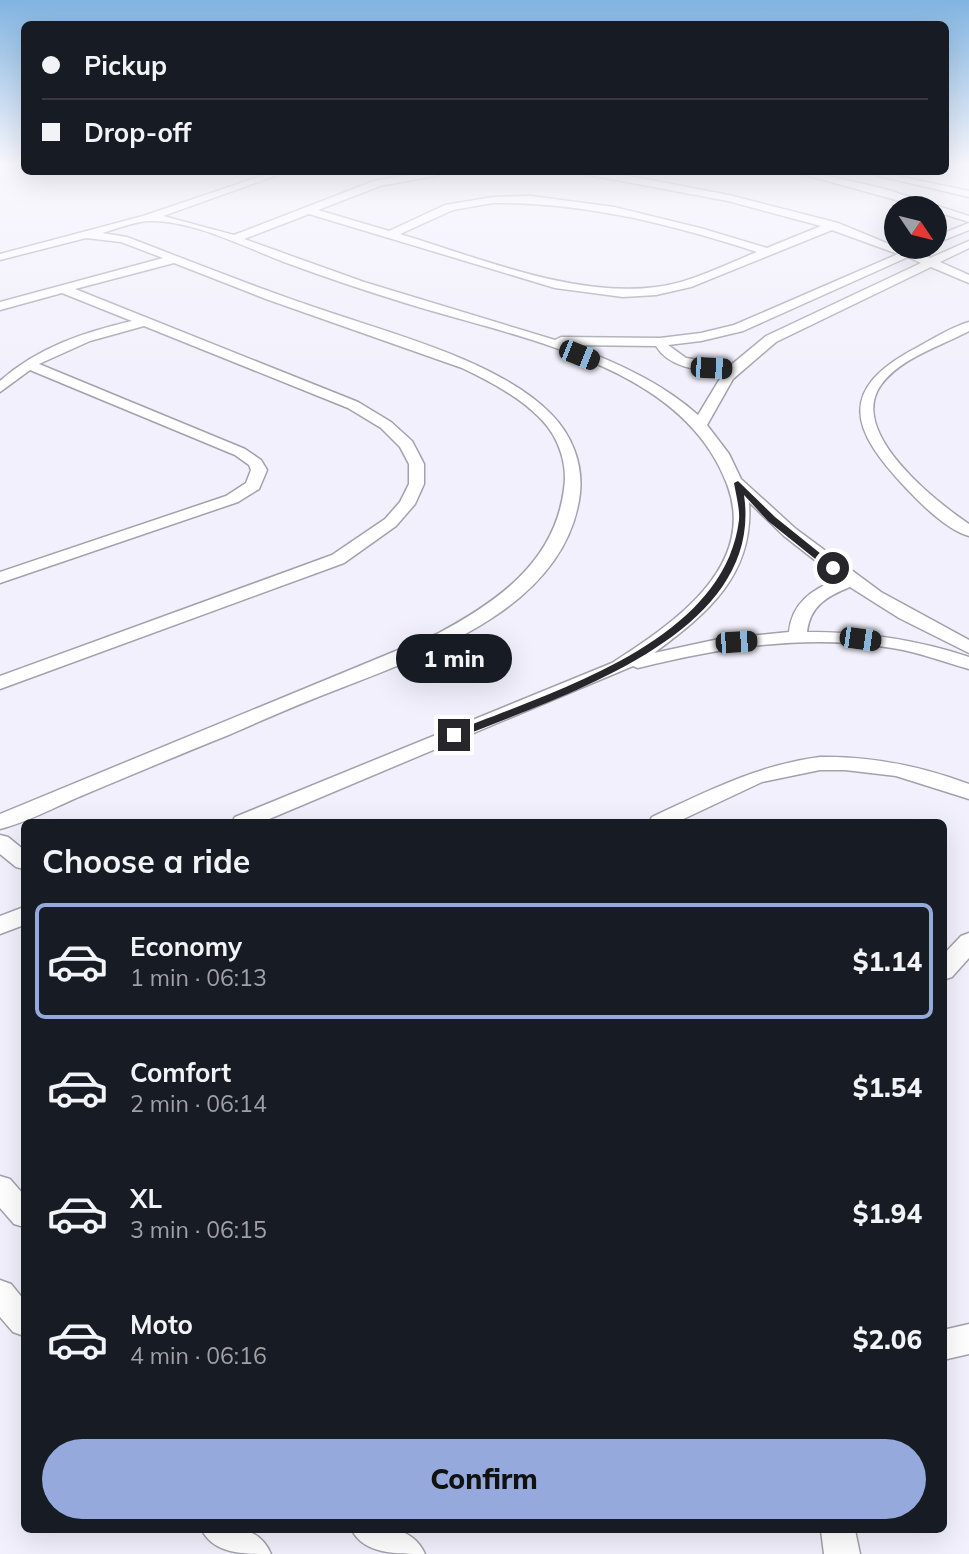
<!DOCTYPE html>
<meta charset="utf-8">
<style>
:root{--surface:#171b24;--page:#242831;--text:#f1f3f6;--muted:#9ea1a6;--line:#363941;--accent:#96a9dc}
body{margin:0;font-family:Mulish,sans-serif;background:var(--page);color:var(--text);height:100vh;display:flex;flex-direction:column;font-size:26px;white-space:nowrap}
*{box-sizing:border-box;margin:0}
p{font-size:23px;color:var(--muted)}
.icon{flex:none;width:38px;height:38px;fill:none;stroke:currentColor;stroke-width:2;stroke-linecap:round;stroke-linejoin:round}
.map{position:relative;flex:1;overflow:hidden}
.side{position:absolute;left:21px;top:819px;width:926px;height:714px;display:flex;flex-direction:column;background:var(--surface);border-radius:10px;box-shadow:0 7px 28px #0002}
.side>*{flex:none}
.guide{position:absolute;left:21px;top:21px;width:928px;height:154px;border-radius:10px;box-shadow:0 7px 28px #0002;display:grid;align-content:center;height:154px;padding:0 21px;background:var(--surface)}
.needle{width:46px;rotate:125deg}
.tools{position:absolute;left:884px;top:196px;display:grid;gap:14px}
.tools a{display:grid;place-items:center;width:63px;height:63px;border-radius:50%;background:var(--surface);box-shadow:0 7px 28px #0002;font-size:35px}
.end{position:absolute;width:32px;height:32px;margin:-16px;border:9px solid #27262b;background:#fff;box-shadow:0 0 0 4px #fff}
.from{border-radius:50%}
.bubble{position:absolute;height:49px;border-radius:24px;background:var(--surface);box-shadow:0 7px 28px #0002;font-size:23px;font-weight:800;line-height:49px;text-align:center}
.car{position:absolute;width:21px;height:42px;margin:-21px -10px;border-radius:9px;box-shadow:0 0 5px 2px #0007;background:linear-gradient(#222 24%,#8ab4d8 0 40%,#222 0 76%,#8ab4d8 0 86%,#222 0)}
.guide b{display:flex;align-items:center;gap:24px;height:66px;font-size:26px}
.guide b+b{border-top:2px solid var(--line)}
.guide i{width:18px;height:18px;background:var(--text)}
ul{padding:0;list-style:none}
li{display:flex;align-items:center;gap:21px;height:116px;margin:0 14px 10px;padding:0 7px;border:4px solid transparent;border-radius:10px}
li div{flex:1}
li b{display:block;font-size:26px}
li em{font-style:normal;font-weight:800}
li.on{border-color:var(--accent)}
li>.icon{width:63px;height:63px;stroke-width:1.5}
h2{padding:0 21px;font-size:32px;line-height:84px}
.button{display:flex;gap:14px;margin-top:auto;padding:14px 21px}
.button a{flex:1;height:80px;border-radius:42px;background:var(--accent);color:#111;font-size:28px;font-weight:800;line-height:80px;text-align:center}
.map>svg:first-child{display:block}
.lines{fill:none;stroke-linecap:round;stroke-linejoin:round}
.minor-casing{stroke:#a2a1ac;stroke-width:3}
.minor{fill:#fff;fill-rule:evenodd}
.route{fill:#27262b}
</style>
<div class="map">
<svg width="969" height="1554" viewBox="0 0 969 1554">
<rect width="100%" height="100%" fill="#f1f0fc"/>
<g class="lines">
<g class="minor-casing">
<path id="minor" d="M273 172H286L163 216 234 235 374 181 425 172H444L439 175 380 186 318 210 389 231 445 205 493 197 531 196 614 207 700 228 767 248 821 226 728 201 573 172 629 176 729 195 838 223 896 247 907 249 927 247 917 253 930 258 969 241V248L940 262 969 275V283L931 267 776 342 733 379 707 425 729 454 741 479 796 529 881 592 969 640V653L899 618 850 587C827 596 810 606 807 632 863 632 915 639 969 657V669C943 662 919 652 892 648 807 633 720 648 638 668L633 666 262 822H232L235 817 612 663C671 625 759 567 727 484 681 361 510 337 399 301 360 289 322 276 284 262 245 247 190 219 148 221 133 222 116 229 102 233L127 237C187 260 247 284 308 305 381 331 498 359 551 414 572 435 583 464 580 493 567 606 431 653 341 688 304 702 267 718 231 734 181 754 131 775 81 796 55 807 28 822 0 829V814L437 634C497 602 555 562 564 489 568 465 559 438 542 420 520 397 491 382 462 368L266 299 174 263 75 289 358 402 391 422 412 441 424 464V484L415 504 396 526 344 563 0 689V676L332 555 385 519 400 502 409 484V464L400 447 381 428 348 408 144 326 90 341 39 364 245 449 261 460 267 470 259 489 238 502 0 583V572L226 496 246 483 251 470 249 465 235 455 30 370 0 392V381C37 348 84 332 132 321L62 293 0 310V302L163 258 121 242 86 238 0 260V254L143 216ZM493 203C584 202 670 224 757 252 724 265 691 283 656 287 576 298 476 257 400 234L453 210ZM309 214 555 288 623 297 656 295 691 287 832 230 898 254 734 325 701 333 660 338 561 337 555 340 364 282 244 239ZM908 257 921 263 766 336 731 365 686 358 668 345 701 341 743 331ZM569 345 656 346C670 369 700 370 724 372L698 415C661 382 614 361 569 345ZM749 502 784 536 839 579C812 589 792 603 789 632L719 639 654 653C708 613 754 575 749 502Z
M795 172H811L885 189 969 216V222L934 211V208H925Z
M863 172H879L969 191V197Z
M969 223V230L934 244V237Z
M969 322V331C941 346 900 358 881 385 847 432 935 501 969 524V536C947 530 921 504 906 488 851 430 836 390 916 348 933 339 951 327 969 322Z
M820 757C872 756 920 766 969 784V799L896 776 845 770H820L762 782 677 822H649L652 817C708 791 758 765 820 757Z
M0 835 8 837 24 850V869L16 867 0 854Z
M24 907V925L0 934V916Z
M969 933V958L952 977 943 980V955L961 936Z
M0 1176 10 1179 24 1195V1227L14 1224 0 1208Z
M0 1280 11 1284 24 1300V1336L13 1332 0 1317Z
M969 1324V1354L943 1360V1330Z
M202 1530C230 1527 258 1524 271 1554 243 1554 214 1554 202 1530Z
M352 1530C379 1527 412 1524 425 1554 396 1554 364 1554 352 1530Z
M821 1530H855L860 1554H824Z"/>
</g>
<use href="#minor" class="minor"/>
</g>
<linearGradient id="sky" x2="0" y2="1"><stop stop-color="#81b4e1"/><stop offset="0.43" stop-color="#f9f8fe"/><stop offset="1" stop-color="#f9f8fe" stop-opacity="0"/></linearGradient>
<rect width="969" height="382" fill="url(#sky)"/>
<path class="route" d="M738 481 775 517 836 566V570H829L768 521 744 495C765 636 559 696 458 738H450V733C547 693 724 644 739 520 740 509 736 495 734 483Z"/>
</svg>
<div class="tools">
<a><svg class="needle" viewBox="-14 -14 28 28"><path d="M0-13l5 13h-10z" fill="#e53935"/><path d="M0 13l5-13h-10z" fill="#9ea1a6"/></svg></a>
</div>
<i class="end from" style="left:833px;top:568px"></i>
<i class="end" style="left:454px;top:735px"></i>
<div class="bubble" style="left:396px;top:634px;width:116px">1 min</div>
<i class="car" style="left:579px;top:355px;rotate:112deg"></i>
<i class="car" style="left:711px;top:368px;rotate:93deg"></i>
<i class="car" style="left:860px;top:639px;rotate:98deg"></i>
<i class="car" style="left:736px;top:642px;rotate:86deg"></i>
<div class="guide">
<b><i class="from"></i>Pickup</b>
<b><i></i>Drop-off</b>
</div>
<section class="side">
<h2>Choose a ride</h2>
<ul>
<li class="on"><svg class="icon" aria-label="car" viewBox="0 0 24 24"><path d="M5 17H2v-5l4-1 3-4h7l3 4 3 1v5h-3M9 17h6M6 11h13"/><circle cx="7" cy="17" r="2"/><circle cx="17" cy="17" r="2"/></svg><div><b>Economy</b><p>1 min · 06:13</p></div><em>$1.14</em></li>
<li><svg class="icon" aria-label="car" viewBox="0 0 24 24"><path d="M5 17H2v-5l4-1 3-4h7l3 4 3 1v5h-3M9 17h6M6 11h13"/><circle cx="7" cy="17" r="2"/><circle cx="17" cy="17" r="2"/></svg><div><b>Comfort</b><p>2 min · 06:14</p></div><em>$1.54</em></li>
<li><svg class="icon" aria-label="car" viewBox="0 0 24 24"><path d="M5 17H2v-5l4-1 3-4h7l3 4 3 1v5h-3M9 17h6M6 11h13"/><circle cx="7" cy="17" r="2"/><circle cx="17" cy="17" r="2"/></svg><div><b>XL</b><p>3 min · 06:15</p></div><em>$1.94</em></li>
<li><svg class="icon" aria-label="car" viewBox="0 0 24 24"><path d="M5 17H2v-5l4-1 3-4h7l3 4 3 1v5h-3M9 17h6M6 11h13"/><circle cx="7" cy="17" r="2"/><circle cx="17" cy="17" r="2"/></svg><div><b>Moto</b><p>4 min · 06:16</p></div><em>$2.06</em></li>
</ul>
<div class="button"><a>Confirm</a></div>
</section>
</div>
